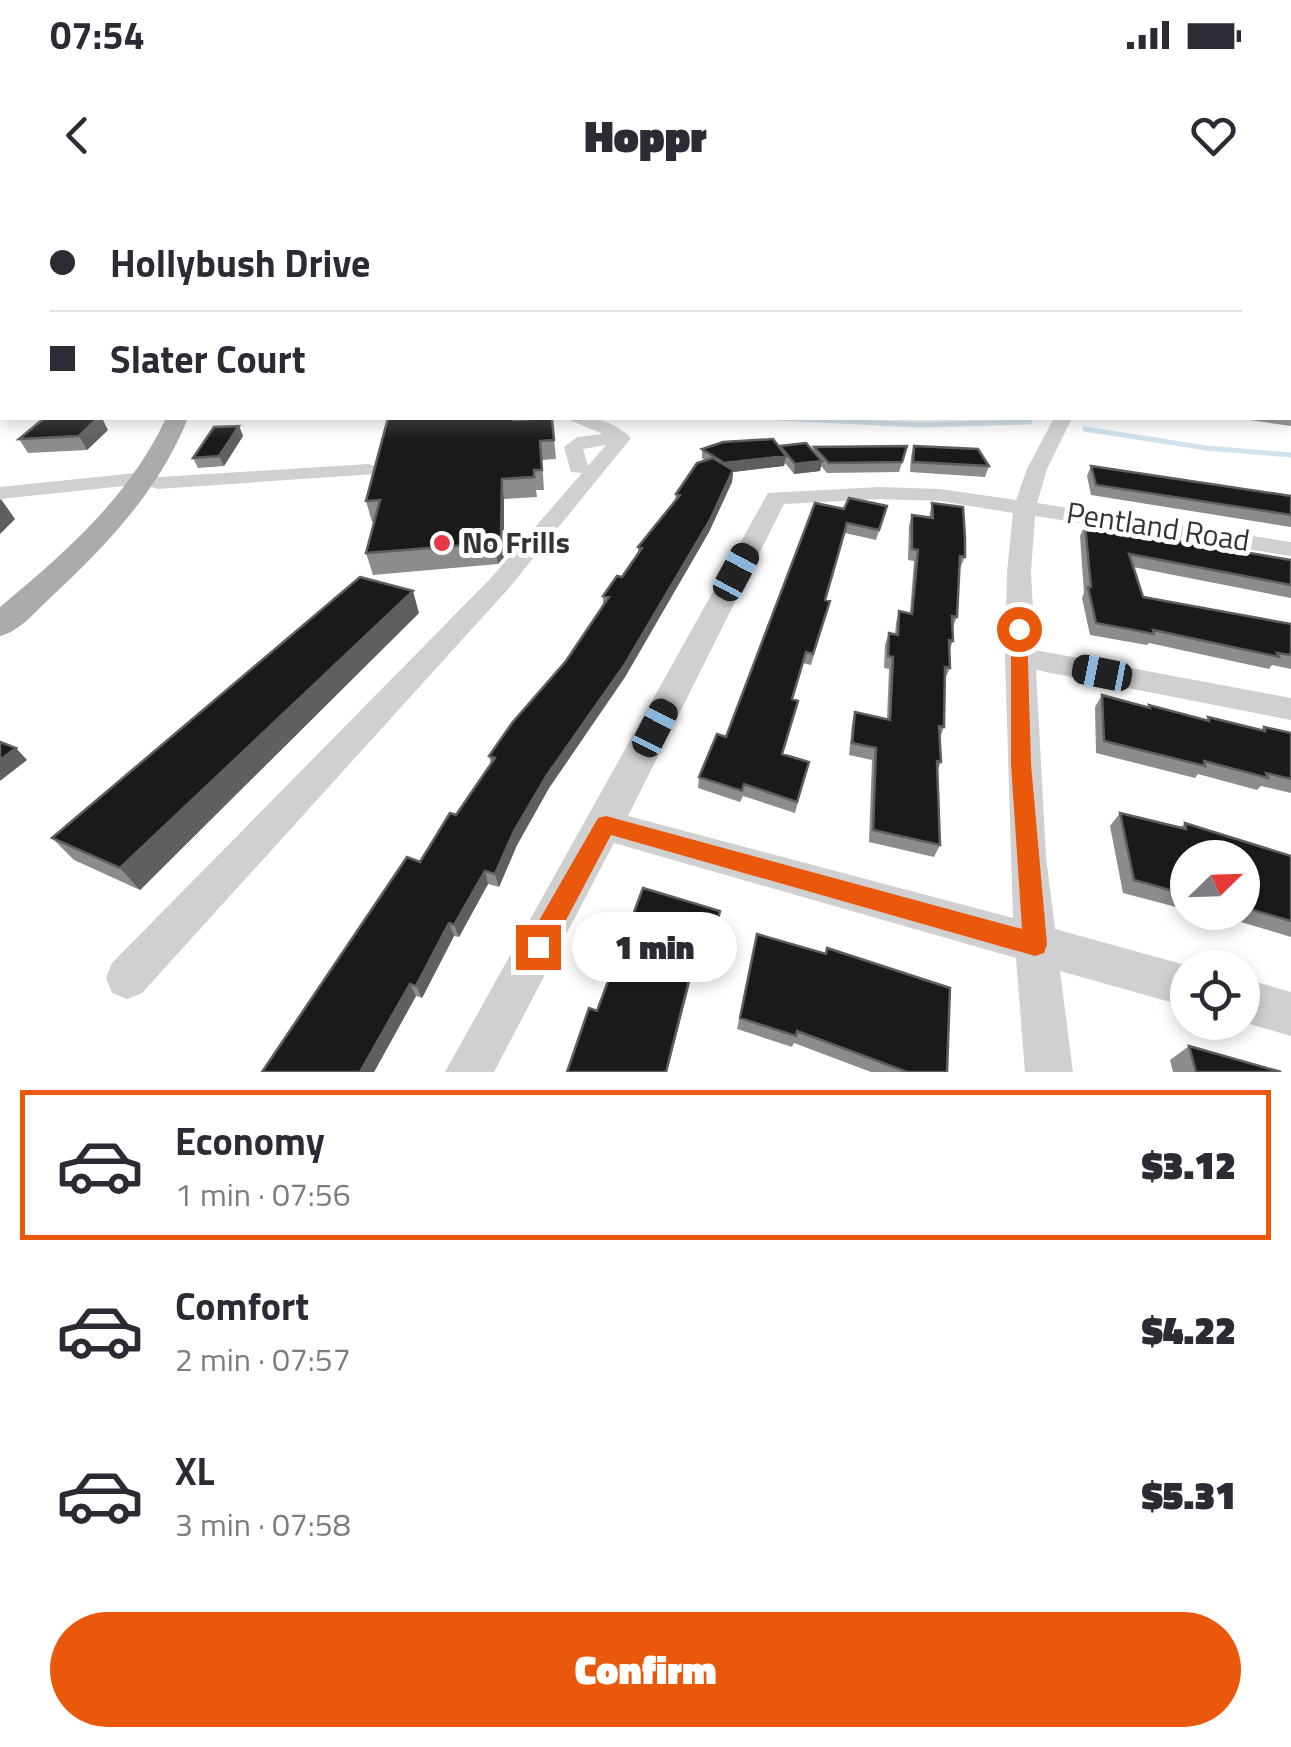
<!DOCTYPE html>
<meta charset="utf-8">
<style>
:root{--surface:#fff;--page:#f7f7f7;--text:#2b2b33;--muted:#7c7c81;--line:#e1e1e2;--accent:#ea580c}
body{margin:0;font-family:"Titillium Web",sans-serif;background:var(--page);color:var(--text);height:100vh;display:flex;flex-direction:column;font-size:38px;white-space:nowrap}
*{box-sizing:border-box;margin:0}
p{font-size:32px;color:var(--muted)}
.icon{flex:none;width:55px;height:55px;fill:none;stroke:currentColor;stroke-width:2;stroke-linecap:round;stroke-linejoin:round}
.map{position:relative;height:872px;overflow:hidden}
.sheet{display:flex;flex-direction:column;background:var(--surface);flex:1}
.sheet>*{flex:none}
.top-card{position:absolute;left:0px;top:0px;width:1292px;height:220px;box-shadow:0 5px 15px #0003;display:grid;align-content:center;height:220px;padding:0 50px;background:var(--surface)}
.needle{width:65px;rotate:67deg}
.tools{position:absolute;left:1170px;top:640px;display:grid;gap:20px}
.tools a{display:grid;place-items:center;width:90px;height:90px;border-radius:50%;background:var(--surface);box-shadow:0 5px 15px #0003;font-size:50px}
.end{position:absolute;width:45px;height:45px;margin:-22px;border:12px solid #ea580c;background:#fff;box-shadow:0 0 0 5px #fff}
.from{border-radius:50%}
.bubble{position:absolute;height:70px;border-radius:35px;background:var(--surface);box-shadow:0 5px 15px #0003;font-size:32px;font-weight:800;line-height:70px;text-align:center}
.car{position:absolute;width:30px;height:60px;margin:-30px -15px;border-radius:12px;box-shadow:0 0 8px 2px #0007;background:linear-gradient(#222 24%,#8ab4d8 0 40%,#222 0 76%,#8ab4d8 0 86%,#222 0)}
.top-card b{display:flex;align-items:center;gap:35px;height:95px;font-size:38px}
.top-card b+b{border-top:2px solid var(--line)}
.top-card i{width:25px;height:25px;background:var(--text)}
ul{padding:18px 0 0;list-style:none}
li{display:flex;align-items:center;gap:30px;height:150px;margin:0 20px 15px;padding:0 30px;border:5px solid transparent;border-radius:0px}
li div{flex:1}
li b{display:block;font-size:38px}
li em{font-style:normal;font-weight:800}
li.current{border-color:var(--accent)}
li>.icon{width:90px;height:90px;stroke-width:1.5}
.primary-button{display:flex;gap:20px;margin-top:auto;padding:20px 50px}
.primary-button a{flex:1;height:115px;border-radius:60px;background:var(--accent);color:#fff;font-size:40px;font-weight:800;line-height:115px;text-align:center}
.status{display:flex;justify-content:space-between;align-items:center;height:70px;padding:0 50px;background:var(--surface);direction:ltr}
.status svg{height:28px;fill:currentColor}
header{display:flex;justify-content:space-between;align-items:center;height:130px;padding:0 50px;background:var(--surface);font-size:45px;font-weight:800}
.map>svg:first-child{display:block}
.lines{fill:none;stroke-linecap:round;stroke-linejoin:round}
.stream{stroke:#cfe2ee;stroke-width:5}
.minor{fill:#d0d0d0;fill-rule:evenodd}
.major{fill:#ababab;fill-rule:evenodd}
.wall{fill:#8c8c8c}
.shaded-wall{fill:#5f5f5f}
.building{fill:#1a1a1a;stroke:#5f5f5f;stroke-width:2.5}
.route{fill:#ea580c}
.poi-dot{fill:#e63946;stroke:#fff;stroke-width:4}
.labels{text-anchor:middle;stroke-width:10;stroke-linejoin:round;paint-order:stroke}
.street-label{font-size:30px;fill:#333;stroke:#fff}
.poi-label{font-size:30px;font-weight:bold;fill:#333;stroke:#fff;text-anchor:start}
</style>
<div class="status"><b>07:54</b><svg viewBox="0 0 49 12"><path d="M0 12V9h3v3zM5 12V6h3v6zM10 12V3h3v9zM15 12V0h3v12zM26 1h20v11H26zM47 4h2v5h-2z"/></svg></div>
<header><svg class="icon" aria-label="back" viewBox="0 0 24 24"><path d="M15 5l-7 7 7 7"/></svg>Hoppr<svg class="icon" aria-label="heart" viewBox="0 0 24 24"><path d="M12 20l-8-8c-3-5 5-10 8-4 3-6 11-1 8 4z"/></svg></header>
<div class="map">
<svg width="1291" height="872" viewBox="0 0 1291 872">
<rect width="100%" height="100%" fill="#fff"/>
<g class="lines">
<path class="stream" d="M777 218 919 225 1030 222
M1085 229 1206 248 1291 255"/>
<path class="minor" d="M565 218C591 217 612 219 631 238L509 388 142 793 127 799 112 793 106 778 112 763 491 378 582 273 571 272 564 247 577 237 603 234ZM606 245 588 266 583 249Z
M1054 218H1072L1047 269 1037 303 1291 342V356L1035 316 1031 372 1035 450 1291 498V520L1036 470 1046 657 1055 729 1196 768H1188V807L1060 771 1073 872H1025L1016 758 614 643 494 872H445L768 293 880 287 940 289 1016 300 1027 269ZM880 299 940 301 1013 313 1007 372 1005 457 1013 718 628 616 784 304Z
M368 264 375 266V274L158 289 143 284 0 299V287L145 272 160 277Z
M1242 778 1291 792V836L1242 822Z"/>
<path class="major" d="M166 218H188C159 291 105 347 48 400 34 413 20 431 0 436V407C65 353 130 296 166 218Z"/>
</g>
<path class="wall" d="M1290 145 1291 226 1236 218H1290Z
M552 218 556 259 542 260 544 290H536L537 297 504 299V357L498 364 373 375 366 353 375 321 372 322 366 301 514 220Z
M239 226 243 236 224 266 198 268 193 258Z
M108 230 87 250 28 253 19 239Z
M780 246 813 251 814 247 907 246 899 272 827 273 821 266 820 271 794 274 785 263 784 266 733 272 732 282 709 332 625 477 549 588 517 645 499 687 488 684 459 737 454 736 422 798 416 796 374 872H262L456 615 491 564 489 556 566 461 603 405V396L622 377 638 354V347L675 301 676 294 705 261 702 258V249H780Z
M914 246 989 266 985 277 910 272 911 256Z
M1091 266 1291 296V327L1091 295 1087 276Z
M932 303 965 357 960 368 957 417 952 429 953 441 949 451 950 468 945 479 944 527 940 538 941 562 937 571 940 645 934 657 869 642 872 560 849 555 852 524 855 512 887 519 889 469 884 468 885 445 889 433 895 435 896 423 899 411 910 413 914 361 908 360 909 326 912 315 929 318Z
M887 306 876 340 845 333 826 400 830 401 827 412 811 465 803 463 793 499 795 512 783 554 809 562 795 613 743 596 740 602 698 588 699 577 726 537 844 309Z
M1085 325 1291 360V398L1133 367 1143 397 1291 424V469L1272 465 1269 469 1149 443 1147 445 1090 435 1082 398 1084 393 1080 336Z
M419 413 140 690 74 660 52 638Z
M1102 495 1148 508 1149 505 1206 520 1208 517 1261 530 1264 527 1291 533V593L1261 586 1257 590 1198 574 1195 578 1096 553 1095 507Z
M1120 613 1181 627 1185 623 1291 656V737L1207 712H1242V658H1188V707L1183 705 1180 708 1123 693 1110 626Z
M720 711 706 770 694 767 597 811Z
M757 734 825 754 827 748 947 872H871L794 843 792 847 737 829Z
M1189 846 1281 872H1173L1170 860Z"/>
<path class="shaded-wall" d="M2 124V138L0 139V125Z
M98 218H102L108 230 87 250 79 236Z
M239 226 243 236 224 266 219 256Z
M786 256 784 266 733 272 732 282 709 332 625 477 549 588 517 645 499 687 495 674 514 631 723 273 724 263Z
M822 261 820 271 794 274 795 264Z
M502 279 504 299V357L498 364 494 343Z
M1 299 15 319 0 334V300Z
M413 391 419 413 140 690 120 668Z
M16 548 27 560 0 581V560Z
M485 671 488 684 459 737 454 725Z
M449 723 454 736 422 798 416 786Z
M695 756 694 767 667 872H666Z
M410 784 416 796 374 872H360Z"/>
<path class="building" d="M1290 145H1291V216L1290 215Z
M66 218H98L79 236 19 239 43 219Z
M388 218H513V220L552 218 554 240 540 241 542 270H534V277L502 279 501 336 494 343 366 353 380 300 366 301Z
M239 226 219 256 193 258 214 227Z
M773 239 786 256 724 263 702 249 723 242Z
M806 243 822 261 795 264 780 246Z
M907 246 902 262 829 263 814 247Z
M914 246 978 249 989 266 913 262Z
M713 258 733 270 710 320 625 464 547 575 514 631 495 674 485 671 454 725 449 723 416 786 410 784 360 872H262L407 657 420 662 450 613 456 615 495 558 489 556 512 523 566 461 609 397 603 396 617 376 622 377 642 348 638 347 680 295 676 294 697 263Z
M1091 266 1291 296V315L1096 285Z
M849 298 887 306 879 330 847 323 825 400 830 401 813 454 806 452 792 499 798 501 782 554 809 562 797 602 744 584 742 591 699 577 717 534 726 537 815 303 844 309Z
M932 303 963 307 965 338V357L960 356 957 417 952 416 953 441 949 440 950 468 945 467 944 527 939 526 941 562 937 561 940 645 873 630 876 548 852 543 855 512 890 520 893 457 888 456 889 433 898 435 899 411 912 414 918 350 912 349V315L933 318Z
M1085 325 1291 360V385L1129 354 1143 397 1291 424V455L1277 453 1279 457 1153 430 1154 434 1096 423 1088 387H1091Z
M360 377 413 391 120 668 52 638Z
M1102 495 1150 508 1149 505 1209 521 1208 517 1265 531 1264 527 1291 533V579L1266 573 1268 578 1204 561 1205 566 1104 541Z
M0 542 16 548 0 560Z
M1120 613 1186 629 1185 623 1291 656V721L1242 707V658H1188V695L1134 680Z
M643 688 720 711 707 760 695 756 666 872H567L589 808 597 811Z
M757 734 826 754 827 748 950 788 947 872H907L797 831 796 836 740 818Z
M1189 846 1281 872H1196Z"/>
<linearGradient id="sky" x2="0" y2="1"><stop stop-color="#9ec6ea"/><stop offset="0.49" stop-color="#fff"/><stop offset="1" stop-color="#fff" stop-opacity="0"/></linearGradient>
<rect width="1291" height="239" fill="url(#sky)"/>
<path class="route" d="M1019 424 1027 429 1031 564 1047 744 1044 753 1035 756 611 635 547 756 538 759 529 756 526 747 529 738 598 618 606 616 1022 729 1011 564V429Z"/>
<circle class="poi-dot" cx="442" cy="343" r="10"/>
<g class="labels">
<g class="street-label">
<text transform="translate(1158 327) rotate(9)" y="10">Pentland Road</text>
</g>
<g class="poi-label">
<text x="462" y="353">No Frills</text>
</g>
</g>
</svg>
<div class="tools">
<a><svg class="needle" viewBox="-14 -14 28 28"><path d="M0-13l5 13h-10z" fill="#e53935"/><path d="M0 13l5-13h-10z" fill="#7c7c81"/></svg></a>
<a><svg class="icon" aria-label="locate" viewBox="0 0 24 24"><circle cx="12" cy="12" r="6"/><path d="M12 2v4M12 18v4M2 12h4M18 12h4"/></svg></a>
</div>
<i class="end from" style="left:1019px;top:429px"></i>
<i class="end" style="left:538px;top:747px"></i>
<div class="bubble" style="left:572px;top:712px;width:165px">1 min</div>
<i class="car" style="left:736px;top:372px;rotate:28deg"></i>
<i class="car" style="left:1102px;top:473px;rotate:281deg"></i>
<i class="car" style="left:655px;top:528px;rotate:27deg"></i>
<div class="top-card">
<b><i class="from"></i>Hollybush Drive</b>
<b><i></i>Slater Court</b>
</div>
</div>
<section class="sheet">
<ul>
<li class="current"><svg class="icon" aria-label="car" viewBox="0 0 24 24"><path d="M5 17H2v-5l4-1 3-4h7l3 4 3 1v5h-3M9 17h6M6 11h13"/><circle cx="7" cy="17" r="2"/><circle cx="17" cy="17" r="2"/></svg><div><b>Economy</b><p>1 min · 07:56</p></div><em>$3.12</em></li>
<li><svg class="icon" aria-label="car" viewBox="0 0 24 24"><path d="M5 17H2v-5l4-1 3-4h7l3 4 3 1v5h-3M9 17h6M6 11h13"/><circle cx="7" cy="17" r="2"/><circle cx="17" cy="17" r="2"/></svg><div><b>Comfort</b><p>2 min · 07:57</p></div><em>$4.22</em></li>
<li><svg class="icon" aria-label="car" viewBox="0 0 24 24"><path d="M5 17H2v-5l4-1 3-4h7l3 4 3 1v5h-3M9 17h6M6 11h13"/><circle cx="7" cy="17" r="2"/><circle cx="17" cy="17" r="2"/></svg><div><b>XL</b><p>3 min · 07:58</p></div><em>$5.31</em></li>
</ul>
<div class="primary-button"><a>Confirm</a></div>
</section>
